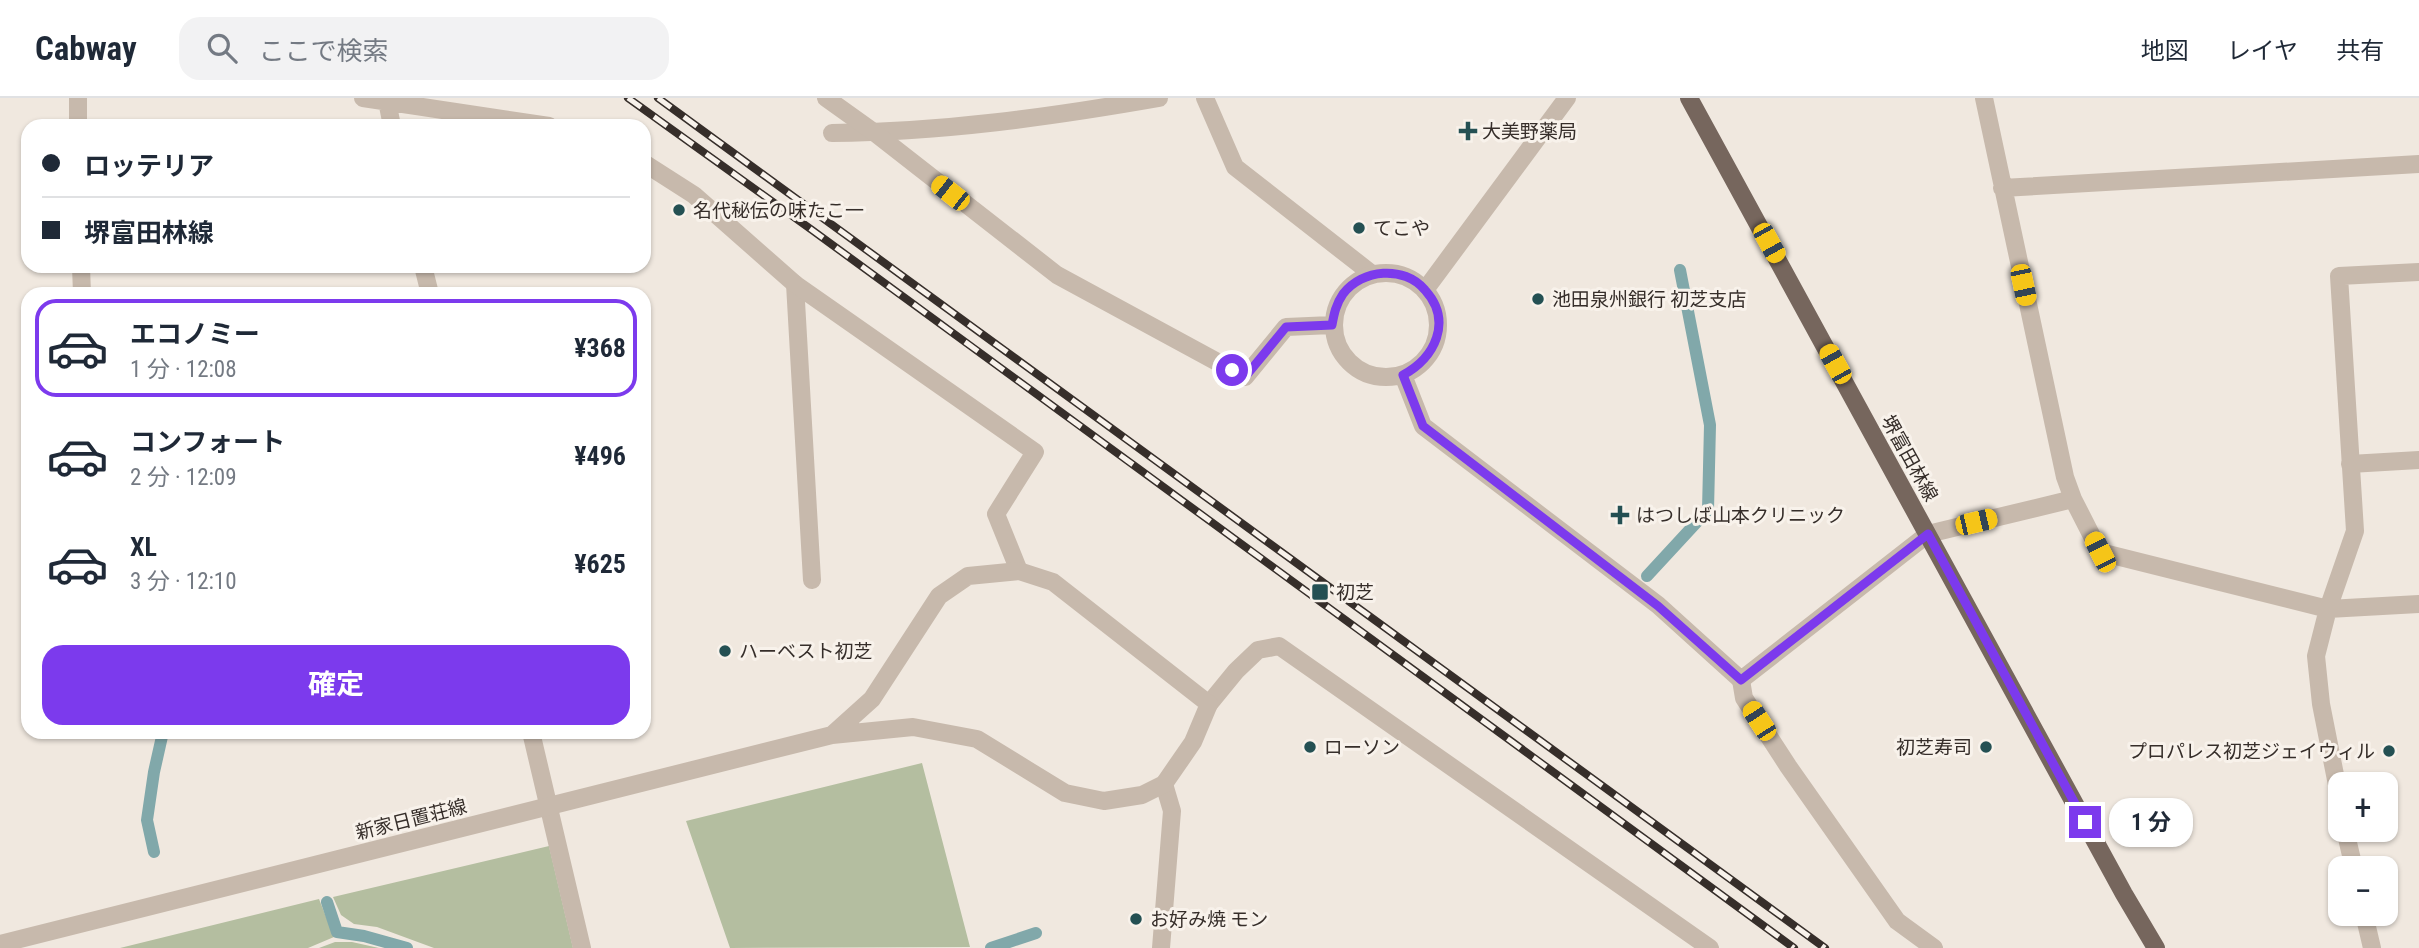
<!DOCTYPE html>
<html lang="ja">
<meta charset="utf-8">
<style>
:root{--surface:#fff;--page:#f2f2f3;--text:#1f2937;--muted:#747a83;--line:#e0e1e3;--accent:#7c3aed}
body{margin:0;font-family:"Roboto Condensed","Noto Sans JP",sans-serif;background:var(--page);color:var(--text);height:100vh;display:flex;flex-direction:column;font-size:26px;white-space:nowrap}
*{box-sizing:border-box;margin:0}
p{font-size:23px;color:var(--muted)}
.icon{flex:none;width:38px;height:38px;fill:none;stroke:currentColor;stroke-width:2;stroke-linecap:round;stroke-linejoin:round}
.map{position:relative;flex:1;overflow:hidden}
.drawer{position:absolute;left:21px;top:189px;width:630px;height:452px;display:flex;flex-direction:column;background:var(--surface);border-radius:21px;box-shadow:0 2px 5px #0004}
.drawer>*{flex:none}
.guide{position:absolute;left:21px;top:21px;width:630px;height:154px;border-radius:21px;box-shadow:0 2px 5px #0004;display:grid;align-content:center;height:154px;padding:0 21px;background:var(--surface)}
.buttons{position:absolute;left:2328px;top:674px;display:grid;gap:14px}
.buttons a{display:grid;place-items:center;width:70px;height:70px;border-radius:14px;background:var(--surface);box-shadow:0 2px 5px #0004;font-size:35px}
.end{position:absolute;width:32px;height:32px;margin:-16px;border:9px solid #7c3aed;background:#fff;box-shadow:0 0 0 4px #fff}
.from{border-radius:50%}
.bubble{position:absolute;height:49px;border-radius:21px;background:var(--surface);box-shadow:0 2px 5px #0004;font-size:23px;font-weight:700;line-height:49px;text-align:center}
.car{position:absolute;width:21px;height:42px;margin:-21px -10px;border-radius:9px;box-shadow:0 0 5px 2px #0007;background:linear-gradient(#f5c518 24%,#345 0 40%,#f5c518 0 76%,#345 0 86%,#f5c518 0)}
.guide b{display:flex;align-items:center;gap:24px;height:66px;font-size:26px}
.guide b+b{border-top:2px solid var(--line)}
.guide i{width:18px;height:18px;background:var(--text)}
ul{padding:12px 0 0;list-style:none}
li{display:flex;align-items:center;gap:21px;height:98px;margin:0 14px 10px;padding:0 7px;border:4px solid transparent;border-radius:21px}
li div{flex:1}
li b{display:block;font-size:26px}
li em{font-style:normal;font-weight:700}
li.current{border-color:var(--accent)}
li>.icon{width:63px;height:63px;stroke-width:1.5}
.primary-button{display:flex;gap:14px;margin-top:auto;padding:14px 21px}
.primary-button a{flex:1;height:80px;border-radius:21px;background:var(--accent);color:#fff;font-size:28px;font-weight:700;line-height:80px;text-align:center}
header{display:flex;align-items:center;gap:42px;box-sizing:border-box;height:98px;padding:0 35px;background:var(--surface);border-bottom:2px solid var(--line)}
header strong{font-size:33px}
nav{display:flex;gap:38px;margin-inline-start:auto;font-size:24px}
.search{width:490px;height:63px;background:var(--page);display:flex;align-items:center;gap:18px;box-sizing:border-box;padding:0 24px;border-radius:21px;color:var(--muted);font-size:26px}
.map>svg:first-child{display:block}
.green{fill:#b4bea0}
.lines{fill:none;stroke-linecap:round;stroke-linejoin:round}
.stream{stroke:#81a8aa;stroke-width:12}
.service{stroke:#c7b9ac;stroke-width:18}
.minor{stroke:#c7b9ac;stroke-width:18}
.tertiary{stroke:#c7b9ac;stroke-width:18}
.primary{stroke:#76665d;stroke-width:18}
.rail-casing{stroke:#362e2a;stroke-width:8}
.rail{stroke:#f8f2eb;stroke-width:5;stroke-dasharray:16;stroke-linecap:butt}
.route{stroke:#7c3aed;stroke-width:9}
.poi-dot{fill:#245053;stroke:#f8f2eb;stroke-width:2.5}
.labels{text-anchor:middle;stroke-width:6;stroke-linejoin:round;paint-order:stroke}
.poi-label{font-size:19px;fill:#362e2a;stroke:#f8f2eb;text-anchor:start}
.street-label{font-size:19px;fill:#362e2a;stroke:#f8f2eb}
</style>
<header>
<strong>Cabway</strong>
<div class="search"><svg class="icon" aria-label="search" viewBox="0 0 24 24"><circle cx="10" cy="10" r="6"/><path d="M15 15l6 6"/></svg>ここで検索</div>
<nav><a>地図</a><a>レイヤ</a><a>共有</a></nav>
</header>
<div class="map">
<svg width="2419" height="850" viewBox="0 0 2419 850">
<rect width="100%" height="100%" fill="#f0e8df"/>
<path class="green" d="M922 665 970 849 730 850 686 723Z
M549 748 573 850H434L377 829 354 826 341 817 333 799Z
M319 801 334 839 308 850H120Z
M335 844H352L379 850H319Z"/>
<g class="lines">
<path class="stream" d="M1647 478 1708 412 1710 327 1680 172
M154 754 147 722 154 674 163 634
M327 804 337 834 364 838 407 850
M991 850 1036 835"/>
<path class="service" d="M78 0V28
M1205 0 1235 69 1372 176
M832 35C942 34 1051 19 1159 0
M81 168 82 196
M795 186 812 482
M1741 582 1744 600 1788 668 1897 823 1934 850"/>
<path class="minor" d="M363 0 549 28
M826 0 875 35 1057 177 1245 279 1286 229 1332 227
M1984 0 2065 379 2073 401 2100 454 2328 511 2419 506
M387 3 392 28
M644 65 694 97 795 186 1035 354 996 416 1019 473
M2002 90 2419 66
M423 168 430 196
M1334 227a52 52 0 1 1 104 0a52 52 0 1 1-104 0Z
M1403 277 1423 328 1658 507 1741 582 1928 436 2073 401
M2350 366 2419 362
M1209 606 1236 573 1258 552 1279 548 1710 850
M531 634 582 850
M2340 702 2321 606 2316 558 2328 511 2355 433 2339 178 2419 174
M2345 732 2354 770
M2364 816 2372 850
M1161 850 1172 713 1164 686"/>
<path class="tertiary" d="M1425 192 1567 0
M0 846 832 637 913 629 977 641 1065 695 1104 703 1142 697 1164 686 1193 644 1209 606 1053 484 1019 473 968 478 939 498 872 601 832 637"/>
<path class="primary" d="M1689 0 2124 796 2156 850"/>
<g class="rail-casing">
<path id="rail" d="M628 0 812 132 1794 850
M658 0 1825 850"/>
</g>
<use href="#rail" class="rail"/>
</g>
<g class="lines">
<path class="route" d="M1232 272 1245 279 1286 229 1332 227C1334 216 1336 206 1343 196 1362 171 1404 167 1425 192 1453 223 1435 260 1403 277L1423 328 1658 508 1741 582 1928 436 2085 724"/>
</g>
<g class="poi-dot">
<path d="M1464.5 22.5h7v7h7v7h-7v7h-7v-7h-7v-7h7z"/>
<circle cx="679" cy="112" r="7"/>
<circle cx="1359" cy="130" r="7"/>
<circle cx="1538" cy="201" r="7"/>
<path d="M1616.5 406.5h7v7h7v7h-7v7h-7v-7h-7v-7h7z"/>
<rect x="1311" y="485" width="18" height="18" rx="3.5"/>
<circle cx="725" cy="553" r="7"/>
<circle cx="1310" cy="649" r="7"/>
<circle cx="1986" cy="649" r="7"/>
<circle cx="2389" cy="653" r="7"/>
<circle cx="1136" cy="821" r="7"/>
</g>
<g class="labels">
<g class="poi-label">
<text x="1482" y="40">大美野薬局</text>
<text x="693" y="119">名代秘伝の味たこ一</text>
<text x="1373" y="137">てこや</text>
<text x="1552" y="208">池田泉州銀行 初芝支店</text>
<text x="1636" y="424">はつしば山本クリニック</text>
<text x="1336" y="501">初芝</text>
<text x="739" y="560">ハーベスト初芝</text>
<text x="1324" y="656">ローソン</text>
<text x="1972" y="656" text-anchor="end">初芝寿司</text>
<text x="2375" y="660" text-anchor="end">プロパレス初芝ジェイウィル</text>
<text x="1150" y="828">お好み焼 モン</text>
</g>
<g class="street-label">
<text transform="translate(1910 360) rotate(61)" y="7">堺富田林線</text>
<text transform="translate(411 721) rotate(-14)" y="7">新家日置荘線</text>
</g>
</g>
</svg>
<div class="buttons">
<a>+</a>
<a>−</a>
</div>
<i class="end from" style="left:1232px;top:272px"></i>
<i class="end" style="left:2085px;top:724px"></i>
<div class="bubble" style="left:2109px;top:700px;width:84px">1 分</div>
<i class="car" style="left:950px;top:95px;rotate:308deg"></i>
<i class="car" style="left:1769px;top:145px;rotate:151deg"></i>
<i class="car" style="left:2023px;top:187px;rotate:168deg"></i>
<i class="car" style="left:1835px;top:266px;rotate:331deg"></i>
<i class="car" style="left:1976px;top:424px;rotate:77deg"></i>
<i class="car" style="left:2100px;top:454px;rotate:333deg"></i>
<i class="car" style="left:1759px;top:623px;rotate:327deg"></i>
<div class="guide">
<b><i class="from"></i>ロッテリア</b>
<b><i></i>堺富田林線</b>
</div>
<section class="drawer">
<ul>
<li class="current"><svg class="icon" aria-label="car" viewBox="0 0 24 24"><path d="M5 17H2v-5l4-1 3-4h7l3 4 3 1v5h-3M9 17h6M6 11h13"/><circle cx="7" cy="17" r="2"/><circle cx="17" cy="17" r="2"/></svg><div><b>エコノミー</b><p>1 分 · 12:08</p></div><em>¥368</em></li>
<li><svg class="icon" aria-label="car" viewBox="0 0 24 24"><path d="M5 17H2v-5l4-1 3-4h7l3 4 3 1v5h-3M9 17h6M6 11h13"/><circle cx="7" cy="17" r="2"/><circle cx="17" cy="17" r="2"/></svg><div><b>コンフォート</b><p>2 分 · 12:09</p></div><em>¥496</em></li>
<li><svg class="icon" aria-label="car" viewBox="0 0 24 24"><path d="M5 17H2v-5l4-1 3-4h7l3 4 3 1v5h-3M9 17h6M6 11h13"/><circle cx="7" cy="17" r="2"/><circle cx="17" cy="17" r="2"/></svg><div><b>XL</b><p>3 分 · 12:10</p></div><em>¥625</em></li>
</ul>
<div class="primary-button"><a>確定</a></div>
</section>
</div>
